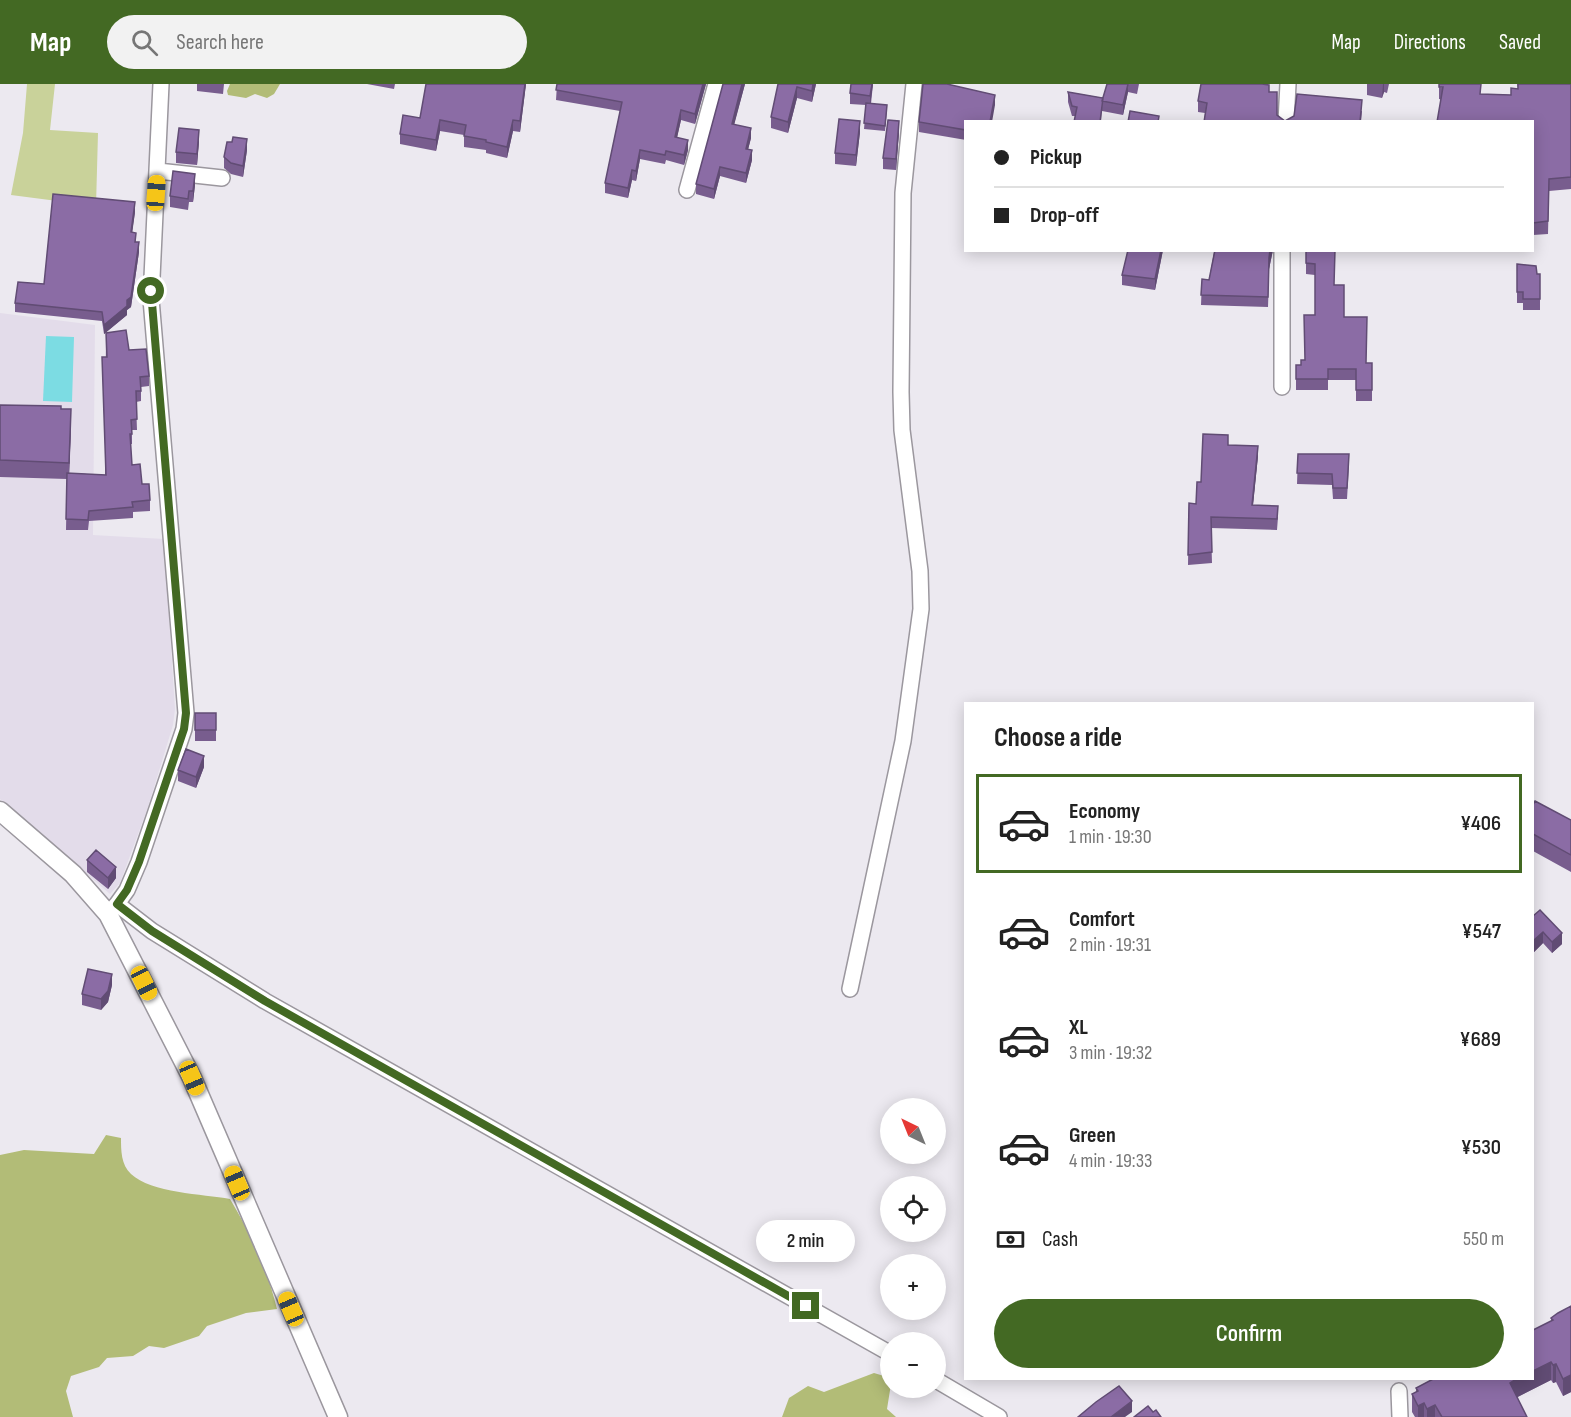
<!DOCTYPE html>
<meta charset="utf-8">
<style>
:root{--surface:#fff;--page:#f2f2f2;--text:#222;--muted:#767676;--line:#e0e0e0;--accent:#436923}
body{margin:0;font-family:"Sofia Sans Condensed",sans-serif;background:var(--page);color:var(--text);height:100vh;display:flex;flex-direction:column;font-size:22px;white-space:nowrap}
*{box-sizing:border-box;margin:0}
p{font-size:20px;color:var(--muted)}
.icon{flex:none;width:33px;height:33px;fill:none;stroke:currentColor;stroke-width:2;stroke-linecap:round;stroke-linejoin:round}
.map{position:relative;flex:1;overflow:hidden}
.sheet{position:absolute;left:964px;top:618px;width:570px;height:678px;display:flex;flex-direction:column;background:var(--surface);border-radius:0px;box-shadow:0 3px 15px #0003}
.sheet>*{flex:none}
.top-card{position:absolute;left:964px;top:36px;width:570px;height:132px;border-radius:0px;box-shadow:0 3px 15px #0003;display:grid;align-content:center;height:132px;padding:0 30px;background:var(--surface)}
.needle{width:39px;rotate:317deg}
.controls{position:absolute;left:880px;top:1014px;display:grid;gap:12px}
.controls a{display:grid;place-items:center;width:66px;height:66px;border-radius:50%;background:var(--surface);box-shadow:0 3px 15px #0003;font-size:30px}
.end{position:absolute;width:27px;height:27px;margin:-14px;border:8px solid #436923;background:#fff;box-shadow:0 0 0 3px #fff}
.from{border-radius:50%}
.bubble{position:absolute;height:42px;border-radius:21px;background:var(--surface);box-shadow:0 3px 15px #0003;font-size:20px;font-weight:600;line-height:42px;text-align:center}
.car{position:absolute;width:18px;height:36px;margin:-18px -9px;border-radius:8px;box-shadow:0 0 4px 2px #0007;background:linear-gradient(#f5c518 24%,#345 0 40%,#f5c518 0 76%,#345 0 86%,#f5c518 0)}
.top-card b{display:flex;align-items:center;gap:21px;height:57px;font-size:22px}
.top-card b+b{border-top:2px solid var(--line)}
.top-card i{width:15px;height:15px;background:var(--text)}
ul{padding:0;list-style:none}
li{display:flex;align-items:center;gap:18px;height:99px;margin:0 12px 9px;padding:0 18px;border:3px solid transparent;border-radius:0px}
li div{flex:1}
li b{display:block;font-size:22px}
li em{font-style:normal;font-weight:600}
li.current{border-color:var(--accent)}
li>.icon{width:54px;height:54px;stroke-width:1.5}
h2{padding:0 30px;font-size:27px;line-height:72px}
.pay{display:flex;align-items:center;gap:15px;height:66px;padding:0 30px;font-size:22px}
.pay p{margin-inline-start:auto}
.primary-button{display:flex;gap:12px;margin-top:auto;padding:12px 30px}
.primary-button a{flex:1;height:69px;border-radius:36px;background:var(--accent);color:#fff;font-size:24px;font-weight:600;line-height:69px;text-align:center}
header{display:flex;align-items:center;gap:36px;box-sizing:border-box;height:84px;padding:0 30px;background:var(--accent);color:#fff}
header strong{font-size:28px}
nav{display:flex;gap:33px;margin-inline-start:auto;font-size:21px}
.search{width:420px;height:54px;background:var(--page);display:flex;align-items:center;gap:15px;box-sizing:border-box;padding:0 21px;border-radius:33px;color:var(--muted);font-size:22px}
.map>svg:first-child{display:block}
.built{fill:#e3dcea}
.green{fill:#c9d29a}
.forest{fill:#b2bc77}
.water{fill:#7cdce3}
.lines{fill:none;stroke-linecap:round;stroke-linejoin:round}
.minor-casing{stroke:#9b979e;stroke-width:18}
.tertiary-casing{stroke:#9b979e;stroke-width:21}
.minor{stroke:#fff;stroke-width:15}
.tertiary{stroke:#fff;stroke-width:18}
.wall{fill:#785d8e}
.shaded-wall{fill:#614c74}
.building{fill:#8b6ca5;stroke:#614c74;stroke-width:1.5}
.route{stroke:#436923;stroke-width:8}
</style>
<header>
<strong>Map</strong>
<div class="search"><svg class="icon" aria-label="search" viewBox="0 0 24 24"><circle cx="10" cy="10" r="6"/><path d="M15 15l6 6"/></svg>Search here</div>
<nav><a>Map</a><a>Directions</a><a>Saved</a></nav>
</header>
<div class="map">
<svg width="1571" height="1333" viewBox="0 0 1571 1333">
<rect width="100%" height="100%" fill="#ece9f0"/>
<path class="built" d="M0 229 95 241 93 451 164 455 175 625 173 641 148 723 120 799 110 810 0 715Z"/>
<path class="green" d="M27 0H55L50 46 98 49 96 122 11 111 23 49Z"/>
<path class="forest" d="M230 0H280L274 10 267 14 255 10 246 14 228 11 227 7Z
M106 1051 121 1054C121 1066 121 1081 131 1090 151 1109 203 1110 230 1115 251 1150 267 1184 277 1225L246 1229 207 1242 199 1252 164 1264 149 1262 133 1272 107 1274 99 1283 71 1292 66 1307 73 1333H0V1071L24 1066 94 1070Z
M874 1289 884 1292 891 1300 887 1325 896 1333H782L789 1314 808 1302 824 1308Z"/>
<path class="water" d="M46 252 74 253 72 318 43 317Z"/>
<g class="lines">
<g class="minor-casing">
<path id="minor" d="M1286 38 1288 0
M158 87 222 94
M687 106 716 0
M1282 303V166
M117 820 127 806 139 778 184 645 186 629 151 215 161 0
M108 830 117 820 152 847 265 917 891 1270
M850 905 903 657 921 525 920 487 902 346 901 308 903 109 914 0
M936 1296 999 1333
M1399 1307 1400 1333"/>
</g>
<g class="tertiary-casing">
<path id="tertiary" d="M0 727 73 790 108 830 192 994 338 1333"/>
</g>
<use href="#minor" class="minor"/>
<use href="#tertiary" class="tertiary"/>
</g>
<path class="wall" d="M197 0H224L223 10 197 7Z
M367 0H395L394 5Z
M526 0 520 48 513 47 507 74 486 69V66L464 63V51L440 47 436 67 400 60V50L420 34Z
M557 0H706L695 40 681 36 677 53 688 66 684 81 666 76 665 80 640 75 636 97 632 96 628 114 605 109V99L620 27 556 16Z
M723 0H745L734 40 751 54 748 65 752 76 746 99 720 92 714 115 696 110V100Z
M778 0H816L812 18 797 14 788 49 771 44V33Z
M873 0 871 20 887 27 885 47 864 45 866 21 850 20V9Z
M923 0H949V1L995 21 966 38V56L919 48V38Z
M1107 0H1139L1137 10 1128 8 1123 31 1102 27 1075 32H1072L1068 18V8L1103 14Z
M1367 0H1389L1387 9 1384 8 1382 14 1367 11Z
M1517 0H1571V105L1549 107 1548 150 1533 151V38L1439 15V3L1481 10 1511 11 1518 5Z
M1263 1 1269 8 1277 31 1285 37 1362 27 1361 38H1204L1205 29 1198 28V17Z
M860 48 856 82 835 80V69Z
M899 48 896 86 883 85V74Z
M199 57 197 81 176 79V68Z
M247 66 243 93 231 90 224 84V73Z
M195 101 193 118H189L188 126 170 123V112Z
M135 128 132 148 136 158 139 168 131 223 127 226V231L104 250 102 237 15 228V219L44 200Z
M1128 166H1163L1155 206 1122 201V191Z
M1198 166H1273L1269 185 1268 223 1201 221 1202 195 1209 196 1214 168Z
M1306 166 1335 201 1344 233 1366 279H1372V317H1356V296H1328V306H1296V281H1301L1305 276 1315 231V191L1306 190Z
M1517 180 1537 190H1540V226H1523V219H1517Z
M106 249 129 266 149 292V302L141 303V317L136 318 137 346H132V360H130L132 381 150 416V427L133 428V434L89 437 88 446H66L67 395 0 393V321L61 325 71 342 69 389 105 391Z
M1228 361 1258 372 1253 421 1278 433 1277 446 1211 444 1212 479 1188 481 1189 419 1196 420Z
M1298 370 1349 381 1347 415H1333L1332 401 1297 400Z
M195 629H216V657H195Z
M204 683 196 704 178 697V686Z
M1533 721 1571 736V788L1533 767Z
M87 776 116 794 108 805 87 788Z
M1533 832 1562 860 1552 869 1543 859 1534 868 1533 866Z
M112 901 108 918 101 926 82 921V910Z
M1571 1222V1308L1563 1312 1556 1298 1553 1299 1551 1296 1517 1313 1527 1333H1415L1412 1328V1310L1416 1308V1304L1551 1237V1234Z"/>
<path class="shaded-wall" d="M525 0H526L520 48V37Z
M703 0H706L695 40V30Z
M742 0H745L732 49V40Z
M813 0H816L812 18V7Z
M872 0H873L870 22V12Z
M1128 0V8L1123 31V21Z
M1383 0H1384V8L1382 14Z
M797 3V14L788 49V38Z
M995 11V21L992 38H990Z
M1102 18 1101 38H1100Z
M681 26V36L675 63V53Z
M440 36V47L436 67V56Z
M513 36V47L507 74V63Z
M860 37V48L856 82V71Z
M899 37V48L896 86V75Z
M751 44V54L746 74V65Z
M199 46V57L197 81V70Z
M247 55V66L243 93V82Z
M688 56V66L684 81V71Z
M640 66V75L636 97V87Z
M752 66V76L746 99V89Z
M720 83V92L714 115V105Z
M632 86V96L628 114V104Z
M195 90V101L193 118V107Z
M135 118V128L131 158V148Z
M139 158V168L131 223 127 226V231L104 250V241L127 216Z
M1161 166H1163L1155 206V195Z
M1270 166H1273L1269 185 1268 223 1269 174Z
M71 325V342L69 395V379Z
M1258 362V372L1252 431V421Z
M204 672V683L196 704V693Z
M116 783V794L108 805V794Z
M1543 848V859L1534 868V856Z
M1562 849V860L1552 869V858Z
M112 890V901L108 918 101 926V915Z
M1551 1278V1296L1510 1317V1299L1518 1294H1533V1287Z
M1556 1280V1298L1553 1299V1281Z
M1571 1291V1308L1563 1312V1295Z
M1132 1317V1328L1125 1333H1111Z
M1424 1319V1333H1418V1322Z
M1435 1321V1333H1427V1325Z"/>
<path class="building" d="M426 0H525L520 37 513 36 507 63 486 58V56L464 52 466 41 440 36 436 56 400 50 403 31 420 34Z
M557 0H703L695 30 681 26 675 53 688 56 684 71 666 67 665 71 640 66 636 87 632 86 628 104 605 99 622 18 556 6Z
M723 0H742L732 40 751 44 746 65 752 66 746 89 720 83 714 105 696 100Z
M778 0H813L812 7 797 3 788 38 771 33Z
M851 0H872L870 12 850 9Z
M923 0H947L995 11 990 38H966V46L919 38Z
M1107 0H1128L1123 21 1102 17Z
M1201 0H1262L1269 1V8H1277V31L1285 37 1294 32 1297 10 1362 16 1360 38H1204L1207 19 1198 17Z
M1439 0H1481L1480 10 1511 11V4L1518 5V0H1571V93L1549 95 1548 137 1533 139V38H1437L1443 3H1439Z
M1068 8 1103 14 1100 38H1074L1077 23 1072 22Z
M866 19 887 21 885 42 864 39Z
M1130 27 1159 32 1158 38H1128Z
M839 35 860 37 856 71 835 69Z
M888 36 899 37 896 75 883 74Z
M179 44 199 46 197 70 176 68Z
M233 53 247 55 243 82 231 79 224 73 227 58H232Z
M173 87 195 90 193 107H189L188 115 170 112Z
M53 110 135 118 131 148 136 149 135 158H139L131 213 127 216V222L104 241 102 228 15 219 18 198 44 200Z
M1128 166H1161L1155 195 1122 191Z
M1215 166H1270L1269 174 1268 213 1201 211 1202 195 1209 196Z
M1306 166H1335L1334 201H1344V233H1367L1366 279H1372V306H1356V285H1328V295H1296V281H1301V276H1305L1304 231H1315V180L1306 179Z
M1517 180 1536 182 1537 190H1540V215H1523V208H1517Z
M126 246 129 266 146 265 149 292 140 293 141 307H136L137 335 131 336 132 350H130L132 381 140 380 142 400H149L150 416 132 418 133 423 89 427 88 436 66 435 67 389 106 391 102 273H107L106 249Z
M0 321 61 322V325H71L69 379 0 376Z
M1203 350 1228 351V361L1258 362 1252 421 1278 422 1277 435 1211 433 1212 468 1188 471 1189 419 1196 420 1197 398H1201Z
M1298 370H1349L1347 404H1333L1332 390 1297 389Z
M195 629H216V646H195Z
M186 665 204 672 196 693 178 686Z
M1535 717 1571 736V771L1533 750V721Z
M96 766 116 783 108 794 87 776Z
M1540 826 1562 849 1552 858 1543 848 1534 856 1533 855V832Z
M88 885 112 890 108 907 101 915 82 910Z
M1571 1222V1291L1563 1295 1556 1280 1553 1281 1551 1278 1533 1287V1246L1553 1236 1551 1234 1558 1229Z
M1435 1294H1518L1510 1299 1527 1333H1442L1435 1321 1427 1325 1424 1319 1418 1322 1412 1310 1418 1307 1416 1304Z
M1119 1302 1132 1317 1111 1333H1078L1096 1318Z
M1148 1322 1153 1328 1156 1326 1161 1333H1134Z"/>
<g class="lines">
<path class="route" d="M151 207 186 629 184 645 139 778 127 806 117 820 152 847 265 917 806 1222"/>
</g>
</svg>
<div class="controls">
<a><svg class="needle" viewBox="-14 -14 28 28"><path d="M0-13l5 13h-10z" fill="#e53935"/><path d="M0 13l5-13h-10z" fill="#767676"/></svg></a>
<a><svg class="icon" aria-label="locate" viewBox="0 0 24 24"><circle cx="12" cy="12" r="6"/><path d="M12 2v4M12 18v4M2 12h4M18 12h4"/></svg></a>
<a>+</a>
<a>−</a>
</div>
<i class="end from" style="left:151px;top:207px"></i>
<i class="end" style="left:806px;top:1222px"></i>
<div class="bubble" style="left:756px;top:1136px;width:99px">2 min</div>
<i class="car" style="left:156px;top:109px;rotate:4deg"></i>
<i class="car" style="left:144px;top:899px;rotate:154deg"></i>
<i class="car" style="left:192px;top:994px;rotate:157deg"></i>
<i class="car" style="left:237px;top:1099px;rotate:337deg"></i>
<i class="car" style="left:291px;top:1225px;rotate:337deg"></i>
<div class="top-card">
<b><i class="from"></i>Pickup</b>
<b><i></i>Drop-off</b>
</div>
<section class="sheet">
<h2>Choose a ride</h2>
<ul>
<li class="current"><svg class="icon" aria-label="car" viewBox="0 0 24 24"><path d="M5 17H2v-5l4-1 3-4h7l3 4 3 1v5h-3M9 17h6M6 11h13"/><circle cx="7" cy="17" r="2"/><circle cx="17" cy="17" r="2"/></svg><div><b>Economy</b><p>1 min · 19:30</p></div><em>¥406</em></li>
<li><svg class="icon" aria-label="car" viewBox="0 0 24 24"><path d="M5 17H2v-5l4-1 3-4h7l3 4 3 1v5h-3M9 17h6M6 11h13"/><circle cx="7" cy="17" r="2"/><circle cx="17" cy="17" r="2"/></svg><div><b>Comfort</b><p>2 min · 19:31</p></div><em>¥547</em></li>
<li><svg class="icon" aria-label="car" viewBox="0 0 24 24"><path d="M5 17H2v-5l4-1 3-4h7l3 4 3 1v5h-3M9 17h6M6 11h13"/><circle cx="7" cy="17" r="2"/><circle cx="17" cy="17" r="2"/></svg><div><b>XL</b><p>3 min · 19:32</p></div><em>¥689</em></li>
<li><svg class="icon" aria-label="car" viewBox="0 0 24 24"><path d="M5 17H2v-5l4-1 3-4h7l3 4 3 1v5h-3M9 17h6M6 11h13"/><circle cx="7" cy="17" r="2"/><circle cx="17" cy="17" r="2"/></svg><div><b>Green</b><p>4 min · 19:33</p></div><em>¥530</em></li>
</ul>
<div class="pay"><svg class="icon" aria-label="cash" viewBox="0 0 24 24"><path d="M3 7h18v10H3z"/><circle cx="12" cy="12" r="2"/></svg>Cash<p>550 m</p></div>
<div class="primary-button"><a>Confirm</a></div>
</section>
</div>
